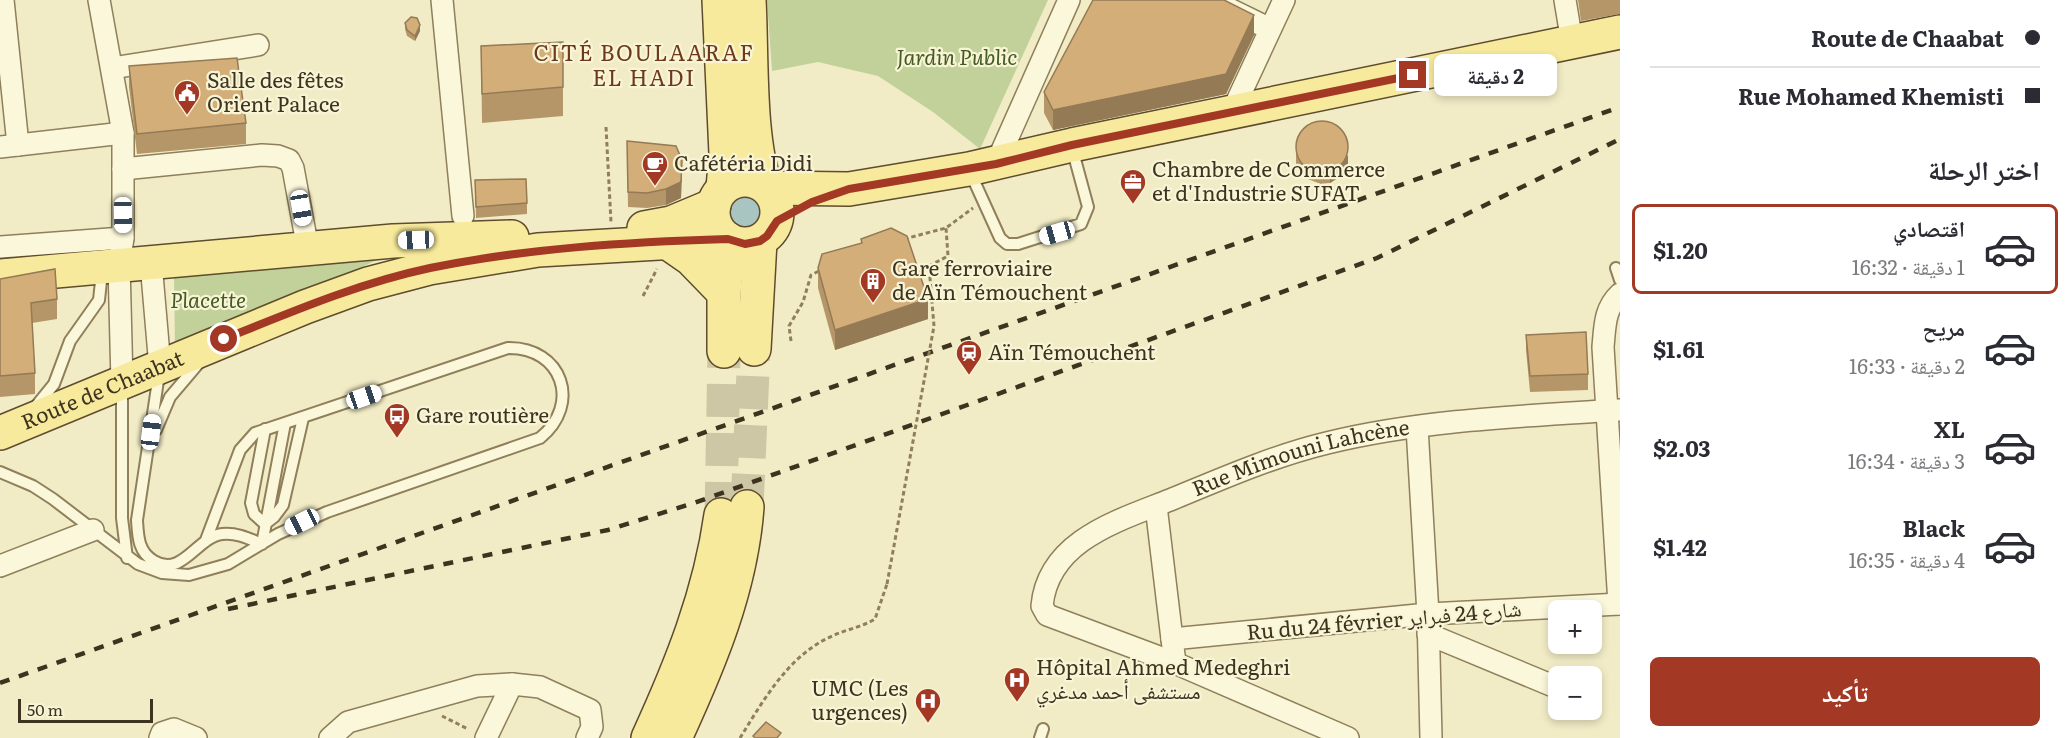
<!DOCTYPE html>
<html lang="ar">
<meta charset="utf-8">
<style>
:root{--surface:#fff;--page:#f7f7f7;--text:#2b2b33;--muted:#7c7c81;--line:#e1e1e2;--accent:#a33925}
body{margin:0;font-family:Literata,"Noto Naskh Arabic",serif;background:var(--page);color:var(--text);direction:rtl;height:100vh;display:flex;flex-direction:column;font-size:22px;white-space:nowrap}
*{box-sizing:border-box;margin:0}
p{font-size:20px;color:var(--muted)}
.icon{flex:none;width:33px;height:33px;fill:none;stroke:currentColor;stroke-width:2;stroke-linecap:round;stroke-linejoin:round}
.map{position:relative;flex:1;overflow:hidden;direction:ltr}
.details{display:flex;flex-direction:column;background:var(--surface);width:450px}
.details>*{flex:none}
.banner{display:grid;align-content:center;height:132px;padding:0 30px;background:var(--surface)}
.tools{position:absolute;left:1548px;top:600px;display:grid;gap:12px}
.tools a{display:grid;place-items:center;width:54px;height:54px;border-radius:9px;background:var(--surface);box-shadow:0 3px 9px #0003;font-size:30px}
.scale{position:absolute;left:18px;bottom:15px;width:135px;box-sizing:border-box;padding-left:6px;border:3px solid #3e331f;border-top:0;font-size:16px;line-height:21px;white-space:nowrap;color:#3e331f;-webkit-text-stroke:4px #f8f4d6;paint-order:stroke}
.end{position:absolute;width:27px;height:27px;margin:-14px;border:8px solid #a33925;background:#fff;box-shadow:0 0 0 3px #fff}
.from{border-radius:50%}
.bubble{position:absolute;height:42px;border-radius:9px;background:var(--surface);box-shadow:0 3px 9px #0003;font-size:20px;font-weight:700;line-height:42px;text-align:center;direction:rtl}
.car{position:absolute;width:18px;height:36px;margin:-18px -9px;border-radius:8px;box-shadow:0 0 4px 2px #0007;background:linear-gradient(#fff 24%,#345 0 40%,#fff 0 76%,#345 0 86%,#fff 0)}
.banner b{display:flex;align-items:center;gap:21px;height:57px;font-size:22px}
.banner b+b{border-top:2px solid var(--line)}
.banner i{width:15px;height:15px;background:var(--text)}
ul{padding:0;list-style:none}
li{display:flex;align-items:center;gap:18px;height:90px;margin:0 12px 9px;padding:0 18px;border:3px solid transparent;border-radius:9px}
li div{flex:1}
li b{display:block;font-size:22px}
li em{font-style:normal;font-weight:700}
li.selected{border-color:var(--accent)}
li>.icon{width:54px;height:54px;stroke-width:1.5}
h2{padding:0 30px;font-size:27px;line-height:72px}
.primary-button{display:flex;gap:12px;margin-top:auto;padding:12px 30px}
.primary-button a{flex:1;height:69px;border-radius:9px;background:var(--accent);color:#fff;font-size:24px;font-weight:700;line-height:69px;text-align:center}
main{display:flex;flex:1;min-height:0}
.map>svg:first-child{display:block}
.green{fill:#c1d199}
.water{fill:#a8c5c2;stroke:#6d9592;stroke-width:1.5}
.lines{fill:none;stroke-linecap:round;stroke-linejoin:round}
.primary-tunnel{stroke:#cec7a5;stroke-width:33;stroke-dasharray:33 16;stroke-linecap:butt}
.service-casing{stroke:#8f7f5a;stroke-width:14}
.minor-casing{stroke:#8f7f5a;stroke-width:24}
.primary-casing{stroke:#5d4c2e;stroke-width:36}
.path{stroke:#8f7f5a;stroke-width:3;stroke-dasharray:4.5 3;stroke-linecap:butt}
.service{stroke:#fbf7db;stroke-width:10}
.minor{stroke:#fbf7db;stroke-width:21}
.primary{stroke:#f7ea9c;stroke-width:33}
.rail{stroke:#3e331f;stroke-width:4.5;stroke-dasharray:10 10;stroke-linecap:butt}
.path-bridge{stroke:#8f7f5a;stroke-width:3;stroke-dasharray:4.5 3;stroke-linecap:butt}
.wall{fill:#b59668}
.shaded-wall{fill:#947a55}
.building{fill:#d3ae79;stroke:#947a55;stroke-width:1.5}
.route{stroke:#a33925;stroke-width:8}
.labels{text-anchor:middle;stroke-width:4.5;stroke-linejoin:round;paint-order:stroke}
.park-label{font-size:21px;font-style:italic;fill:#445c24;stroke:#f8f4d6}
.poi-label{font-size:21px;fill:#3e331f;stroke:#f8f4d6;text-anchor:start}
.street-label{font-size:21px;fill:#3e331f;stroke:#f8f4d6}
.neighbourhood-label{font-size:22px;letter-spacing:1.5px;fill:#6e3a1a;stroke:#f8f4d6}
</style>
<main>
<section class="details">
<div class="banner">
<b><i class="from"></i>Route de Chaabat</b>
<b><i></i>Rue Mohamed Khemisti</b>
</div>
<h2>اختر الرحلة</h2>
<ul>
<li class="selected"><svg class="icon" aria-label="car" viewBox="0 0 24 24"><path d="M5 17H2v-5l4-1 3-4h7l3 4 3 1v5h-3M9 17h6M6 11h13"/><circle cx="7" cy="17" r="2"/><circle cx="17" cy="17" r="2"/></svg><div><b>اقتصادي</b><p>1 دقيقة · 16:32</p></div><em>$1.20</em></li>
<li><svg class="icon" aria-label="car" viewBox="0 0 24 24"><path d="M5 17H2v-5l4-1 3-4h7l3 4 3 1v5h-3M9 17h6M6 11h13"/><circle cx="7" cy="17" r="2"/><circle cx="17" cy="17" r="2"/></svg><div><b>مريح</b><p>2 دقيقة · 16:33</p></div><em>$1.61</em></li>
<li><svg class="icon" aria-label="car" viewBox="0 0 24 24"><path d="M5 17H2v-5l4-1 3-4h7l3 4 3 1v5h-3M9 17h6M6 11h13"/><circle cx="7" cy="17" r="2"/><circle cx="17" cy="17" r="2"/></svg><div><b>XL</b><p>3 دقيقة · 16:34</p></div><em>$2.03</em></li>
<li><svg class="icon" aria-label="car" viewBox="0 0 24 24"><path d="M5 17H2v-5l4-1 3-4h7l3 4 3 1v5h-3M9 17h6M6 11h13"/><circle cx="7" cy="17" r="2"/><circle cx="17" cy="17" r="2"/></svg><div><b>Black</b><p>4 دقيقة · 16:35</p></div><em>$1.42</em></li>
</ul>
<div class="primary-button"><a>تأكيد</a></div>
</section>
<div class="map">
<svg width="1620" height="738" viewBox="0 0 1620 738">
<rect width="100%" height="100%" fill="#f2ecc6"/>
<path class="green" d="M767 0H1048L980 149 933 112 878 76 818 62 772 71Z
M395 252 175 351 174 273Z"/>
<path class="water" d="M723 215a23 23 0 1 1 46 0a23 23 0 1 1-46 0Z"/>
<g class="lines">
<path class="primary-tunnel" d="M747 507 754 349
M721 515 724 351"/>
<g class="service-casing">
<path id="service" d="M970 172 1000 238 1007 244H1018L1081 224 1088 207 1072 148
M1616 268 1620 280
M159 374 137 520C138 536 138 552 154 561 182 578 197 537 222 534 236 532 250 539 262 544
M122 387V518L127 558
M37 405 54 384 70 341 99 300 102 272
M265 429 251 503 254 514 265 524 274 517 283 505 303 418
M156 430 170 397 198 364
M0 472 33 486 53 499 138 564 162 573 189 575 228 564 278 534 327 512 540 438C582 404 562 347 508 348L255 433 240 450 206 540
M262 544 285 423
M1040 738 1043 729"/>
</g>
<g class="minor-casing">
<g id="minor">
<path d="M3 0 18 145"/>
<path d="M99 0 123 133V238L119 265 122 383"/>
<path d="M442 0 463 216"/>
<path d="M1211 0 1270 29"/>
<path d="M1565 0 1572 42"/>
<path d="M112 68 258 45"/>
<path d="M1231 114 1284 0"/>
<path d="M0 147 123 133"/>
<path d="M996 164 1069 0"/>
<path d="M123 169 262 155 278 156 289 160 293 168 308 249"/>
<path d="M0 247 123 238"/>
<path d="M151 263 160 367"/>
<path d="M1417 427 1428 614 1431 738"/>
<path d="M1156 506 1172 639"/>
<path d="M0 566 93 530"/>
<path d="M1619 604 1603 347C1605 327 1604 309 1620 294"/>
<path d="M1428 634 1558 688"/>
<path d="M1175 663 1172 639 1428 614 1620 604"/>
<path d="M160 738 162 733 174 729 196 738"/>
<path d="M330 738 348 722 477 686 512 684 540 687 590 710 592 727 587 738"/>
<path d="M486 738 512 684"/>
<path id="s1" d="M1348 738 1175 663 1047 615 1042 606C1048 541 1117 521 1170 500 1221 479 1273 456 1327 443 1420 420 1524 416 1620 410"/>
</g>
</g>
<g class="primary-casing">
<g id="primary">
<path d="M719 0 726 154 723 188"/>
<path d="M749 0C752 53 748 139 766 187"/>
<circle cx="745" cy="212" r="32"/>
<path d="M767 188 849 189 969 169 1072 145 1620 32"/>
<path d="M644 228 671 223 714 205"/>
<path d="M665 241 691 259 724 293"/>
<path d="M0 276 393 241 512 237"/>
<path d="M754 349 760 241"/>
<path d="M724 351V293L729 240"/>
<path id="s2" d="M0 433 305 307 368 284 429 268 538 250 728 239"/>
<path d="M648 738C681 666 710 594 721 515"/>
<path d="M675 738C709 664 741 589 747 507"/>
</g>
</g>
<path class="path" d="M606 127 611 222
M904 239 946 228 973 208
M643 296 657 269
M934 326 929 266 948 256 946 228
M791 341 789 326 803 302 811 275 819 271
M442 716 468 729
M740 738C763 701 787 658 828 638 843 630 860 628 875 619L887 584"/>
<use href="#service" class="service"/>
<use href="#minor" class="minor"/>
<use href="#primary" class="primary"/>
<path class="rail" d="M228 609 608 530 694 503 1377 258 1620 139
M0 683 1620 107"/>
<path class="path-bridge" d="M887 584 934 326"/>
</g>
<path class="wall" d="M1578 0H1620V14L1581 21Z
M405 23 420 31 415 41 407 36 405 29Z
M1254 35 1226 94 1053 130 1044 113V92Z
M563 42V116L482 123 481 46Z
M129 66 246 123V144L137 154 129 87Z
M627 141 682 176 681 198 666 205 647 208 628 207Z
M1296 153 1348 166 1344 174 1330 183 1321 184 1305 178 1296 164Z
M475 180 527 203V214L476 218Z
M861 239 928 319 835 350 818 288V268L861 243Z
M0 279 57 299V319L32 323 35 373V394L0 397Z
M1526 335 1588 374V390L1530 392 1526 350Z"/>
<path class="shaded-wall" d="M1254 15V35L1226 94 1053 130V110Z
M420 25V31L415 41V36Z
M1348 155V166L1344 174 1330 183V173Z
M682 160 681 198 666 205V189Z
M928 299V319L835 350V330Z"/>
<path class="building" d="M1093 0H1224L1254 15 1226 74 1053 110 1044 92Z
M411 17 417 18 420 25 415 36 407 30 405 23Z
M563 42V87L482 94 481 46Z
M237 58 246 123 137 134 129 66Z
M1296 147a26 26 0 1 1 52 0a26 26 0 1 1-52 0Z
M627 141 676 146 682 160 681 182 666 189 647 193 628 192Z
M526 179 527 203 476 207 475 180Z
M891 228 907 236 928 299 835 330 818 268 822 254 862 243 861 239Z
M55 269 57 299 31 303 35 373 0 376V279Z
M1586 332 1588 374 1530 376 1526 335Z
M766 722 781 733 777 738H755L753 736Z"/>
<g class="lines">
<path class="route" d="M224 339C291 312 359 283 430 268 528 248 628 242 728 239L745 244 760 241 767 236 777 221 812 202 849 189 996 164 1072 145 1413 75"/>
</g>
<defs>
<g id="civic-pin" transform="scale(1.35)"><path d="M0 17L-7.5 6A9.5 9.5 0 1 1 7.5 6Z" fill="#a33925" stroke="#f8f4d6"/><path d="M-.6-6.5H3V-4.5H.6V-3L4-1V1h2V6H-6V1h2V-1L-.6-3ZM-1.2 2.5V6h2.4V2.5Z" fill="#fff"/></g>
<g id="cafe-pin" transform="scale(1.35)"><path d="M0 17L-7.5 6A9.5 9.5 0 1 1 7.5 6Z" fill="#a33925" stroke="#f8f4d6"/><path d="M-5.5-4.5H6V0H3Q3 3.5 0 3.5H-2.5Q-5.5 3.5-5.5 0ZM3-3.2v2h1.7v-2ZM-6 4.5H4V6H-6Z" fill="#fff"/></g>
<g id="office-pin" transform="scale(1.35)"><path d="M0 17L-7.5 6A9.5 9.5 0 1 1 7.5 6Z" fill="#a33925" stroke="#f8f4d6"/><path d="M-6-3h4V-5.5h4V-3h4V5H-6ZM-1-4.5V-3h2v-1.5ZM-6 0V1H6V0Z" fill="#fff"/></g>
<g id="building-pin" transform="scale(1.35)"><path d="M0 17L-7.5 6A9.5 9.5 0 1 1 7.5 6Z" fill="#a33925" stroke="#f8f4d6"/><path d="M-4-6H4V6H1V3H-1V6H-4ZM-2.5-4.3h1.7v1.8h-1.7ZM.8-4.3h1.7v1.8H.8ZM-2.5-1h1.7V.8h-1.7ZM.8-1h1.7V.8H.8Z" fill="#fff"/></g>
<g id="station-pin" transform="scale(1.35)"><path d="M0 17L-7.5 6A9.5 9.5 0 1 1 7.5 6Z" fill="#a33925" stroke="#f8f4d6"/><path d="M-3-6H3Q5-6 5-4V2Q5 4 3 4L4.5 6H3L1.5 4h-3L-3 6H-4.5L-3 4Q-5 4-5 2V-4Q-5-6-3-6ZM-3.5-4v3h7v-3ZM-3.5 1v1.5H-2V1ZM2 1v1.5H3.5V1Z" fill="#fff"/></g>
<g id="bus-pin" transform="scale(1.35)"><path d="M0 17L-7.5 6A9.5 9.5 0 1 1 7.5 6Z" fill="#a33925" stroke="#f8f4d6"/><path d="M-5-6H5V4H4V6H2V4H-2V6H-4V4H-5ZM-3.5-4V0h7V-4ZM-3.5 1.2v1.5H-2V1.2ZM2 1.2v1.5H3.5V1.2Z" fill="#fff"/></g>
<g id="hospital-pin" transform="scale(1.35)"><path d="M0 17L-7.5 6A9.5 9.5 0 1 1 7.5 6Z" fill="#a33925" stroke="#f8f4d6"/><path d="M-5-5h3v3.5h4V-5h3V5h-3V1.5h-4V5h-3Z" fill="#fff"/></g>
</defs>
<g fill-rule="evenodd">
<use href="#civic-pin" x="187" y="93"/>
<use href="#cafe-pin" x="655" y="164"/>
<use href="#office-pin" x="1133" y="182"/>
<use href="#building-pin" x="873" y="281"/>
<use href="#station-pin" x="969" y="353"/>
<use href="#bus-pin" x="397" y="416"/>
<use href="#hospital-pin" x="1017" y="680"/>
<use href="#hospital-pin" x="928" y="701"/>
</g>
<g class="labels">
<g class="park-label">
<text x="957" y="65">Jardin Public</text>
<text x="208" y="308">Placette</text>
</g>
<g class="poi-label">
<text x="207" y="88">Salle des fêtes<tspan x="207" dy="24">Orient Palace</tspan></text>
<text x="674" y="171">Cafétéria Didi</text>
<text x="1152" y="177">Chambre de Commerce<tspan x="1152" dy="24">et d'Industrie SUFAT</tspan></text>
<text x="892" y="276">Gare ferroviaire<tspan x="892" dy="24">de Aïn Témouchent</tspan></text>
<text x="988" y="360">Aïn Témouchent</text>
<text x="416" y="423">Gare routière</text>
<text x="1036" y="675">Hôpital Ahmed Medeghri<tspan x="1036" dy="24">مستشفى أحمد مدغري</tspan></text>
<text x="908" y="696" text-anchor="end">UMC (Les<tspan x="908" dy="24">urgences)</tspan></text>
</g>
<g class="street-label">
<text dy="7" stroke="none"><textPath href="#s2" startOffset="111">Route de Chaabat</textPath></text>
<text dy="7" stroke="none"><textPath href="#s1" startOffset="650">Rue Mimouni Lahcène</textPath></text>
<text transform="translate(1384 621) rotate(-5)" y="7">Ru du 24 février شارع 24 فبراير</text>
</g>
<g class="neighbourhood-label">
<text x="644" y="61">CITÉ BOULAARAF<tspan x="644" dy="25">EL HADI</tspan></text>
</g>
</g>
</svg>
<div class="tools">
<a>+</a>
<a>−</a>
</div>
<div class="scale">50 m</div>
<i class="end from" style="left:224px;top:339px"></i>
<i class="end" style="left:1413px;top:75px"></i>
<div class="bubble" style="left:1434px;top:54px;width:123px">2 دقيقة</div>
<i class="car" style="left:301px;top:208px;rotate:170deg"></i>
<i class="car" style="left:123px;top:215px;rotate:179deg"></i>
<i class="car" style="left:1057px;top:233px;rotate:254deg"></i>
<i class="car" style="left:416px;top:240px;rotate:268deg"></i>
<i class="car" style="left:364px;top:397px;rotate:71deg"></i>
<i class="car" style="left:151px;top:432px;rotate:7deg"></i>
<i class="car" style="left:302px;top:522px;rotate:244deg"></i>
</div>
</main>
